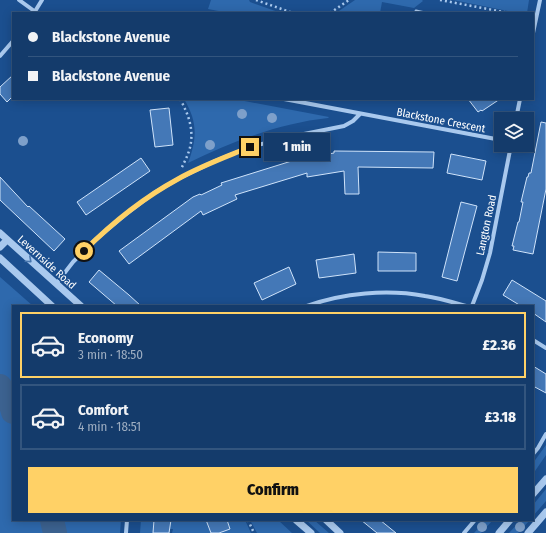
<!DOCTYPE html>
<meta charset="utf-8">
<style>
:root{--surface:#143b6b;--page:#1d4271;--text:#f1f3f6;--muted:#9dadc1;--line:#33557e;--accent:#ffd166}
body{margin:0;font-family:"Fira Sans Condensed",sans-serif;background:var(--page);color:var(--text);height:100vh;display:flex;flex-direction:column;font-size:15px;white-space:nowrap}
*{box-sizing:border-box;margin:0}
p{font-size:13px;color:var(--muted)}
.icon{flex:none;width:22px;height:22px;fill:none;stroke:currentColor;stroke-width:2;stroke-linecap:round;stroke-linejoin:round}
.map{position:relative;flex:1;overflow:hidden}
.details{position:absolute;left:12px;top:305px;width:522px;height:216px;display:flex;flex-direction:column;background:var(--surface);border-radius:0px;box-shadow:0 2px 10px #0003,0 0 0 1px var(--line)}
.details>*{flex:none}
.hud{position:absolute;left:12px;top:12px;width:522px;height:88px;border-radius:0px;box-shadow:0 2px 10px #0003,0 0 0 1px var(--line);display:grid;align-content:center;height:88px;padding:0 16px;background:var(--surface)}
.buttons{position:absolute;left:494px;top:112px;display:grid;gap:8px}
.buttons a{display:grid;place-items:center;width:40px;height:40px;border-radius:0px;background:var(--surface);box-shadow:0 2px 10px #0003,0 0 0 1px var(--line);font-size:20px}
.end{position:absolute;width:18px;height:18px;margin:-9px;border:5px solid #ffd166;background:#111;box-shadow:0 0 0 2px #111}
.from{border-radius:50%}
.bubble{position:absolute;height:28px;border-radius:0px;background:var(--surface);box-shadow:0 2px 10px #0003,0 0 0 1px var(--line);font-size:13px;font-weight:800;line-height:28px;text-align:center}
.hud b{display:flex;align-items:center;gap:14px;height:38px;font-size:15px}
.hud b+b{border-top:1px solid var(--line)}
.hud i{width:10px;height:10px;background:var(--text)}
ul{padding:7px 0 0;list-style:none}
li{display:flex;align-items:center;gap:12px;height:66px;margin:0 8px 6px;padding:0 8px;border:2px solid var(--line);border-radius:0px}
li div{flex:1}
li b{display:block;font-size:15px}
li em{font-style:normal;font-weight:800}
li.on{border-color:var(--accent)}
li>.icon{width:36px;height:36px;stroke-width:1.5}
.primary-button{display:flex;gap:8px;margin-top:auto;padding:8px 16px}
.primary-button a{flex:1;height:46px;border-radius:0px;background:var(--accent);color:#111;font-size:16px;font-weight:800;line-height:46px;text-align:center}
.map>svg:first-child{display:block}
.green{fill:#2e69ad}
.lines{fill:none;stroke-linecap:round;stroke-linejoin:round}
.river{stroke:#3c6290;stroke-width:24}
.building{fill:#4478b7;stroke:#cfe3fa}
.path{stroke:#a9c9ee;stroke-width:2.5;stroke-dasharray:2 3;stroke-linecap:butt}
.service{stroke:#a9c9ee;stroke-width:3}
.minor{stroke:#a9c9ee;stroke-width:4}
.tertiary{stroke:#a9c9ee;stroke-width:7}
.tree{fill:#7ea0ca}
.oneway{stroke:#4674ac}
.route{stroke:#ffd166;stroke-width:5}
.labels{text-anchor:middle;stroke-width:3.5;stroke-linejoin:round;paint-order:stroke}
.street-label{font-size:11px;fill:#fff;stroke:#1b4f8f}
</style>
<div class="map">
<svg width="546" height="533" viewBox="0 0 546 533">
<rect width="100%" height="100%" fill="#1b4f8f"/>
<path class="green" d="M211 0H249L250 2 281 13H229L208 9Z
M355 0H422L423 1 414 8 382 2 380 13H336Z
M453 0H529L527 13H518Z
M184 99H234L329 117 328 118C280 123 231 142 188 163 197 139 198 122 184 99Z
M0 277 33 306H13V520H121L120 533H0Z
M546 445V455L533 474V463Z
M546 489V501L533 516V505Z
M141 520H206L211 533H172L173 529H170V524L154 522 153 533H140Z
M227 520H245L251 533H219L230 529Z
M250 520H278L292 533H257Z
M306 520H314L329 533H320Z
M486 520H493L481 533H474Z
M521 520H530L518 533H509Z"/>
<g class="lines">
<path class="river" d="M0 386 10 402 13 412
M52 520 55 533"/>
</g>
<path class="building" d="M13 75V96L7 102 0 94V87Z
M468 99H500L482 111 481 110 478 112Z
M169 108 173 145 155 147 150 110Z
M541 122 546 123V189L533 254 513 250 514 246H512L518 222H519L523 202H521L527 177H528L529 173H531Z
M334 151 434 152 433 168 358 167 359 194H345L344 171 307 177V173L235 195 237 199 203 215 201 211 129 264 119 251 193 197 200 194 201 195 222 185 221 183 298 159 334 153Z
M451 154 486 161 482 180 447 173Z
M141 158 150 171 86 215 77 202Z
M0 177 28 207 29 206 65 239 54 251 0 200Z
M461 202 477 206 457 281 442 277Z
M378 252 416 253V271H378Z
M354 254 356 273 319 278 316 260Z
M289 267 296 284 262 300 254 283Z
M99 270 129 295 141 306H117L89 282Z
M512 280 546 301V322L533 313V306H521L503 295Z
M533 366 546 374V393L533 386Z
M154 520H171L169 533H153Z
M206 520H227L230 529 219 533H211Z
M361 520H380L396 533H377Z"/>
<g class="lines">
<path class="path" d="M256 0 293 13
M440 0 509 13
M330 13 349 0
M180 99C189 115 195 132 189 151 187 157 184 163 181 169
M248 520 254 533"/>
<path class="service" d="M416 11 425 13"/>
<path class="minor" d="M19 0 37 13
M34 13 42 0
M533 33 540 0
M0 56 13 41
M284 99 501 140
M516 119 520 99
M56 284 73 262 94 241 125 215 154 193 178 179 215 161 250 147 289 137 344 126 353 121 360 114
M307 306C343 293 387 289 425 296 439 298 452 302 466 306
M472 306 482 280 490 253 511 145
M533 340 546 348
M533 454 538 448 546 434
M126 533 127 520
M464 533 475 520"/>
<path class="tertiary" d="M0 233 81 306
M0 247 7 240
M0 258 52 306
M533 494 546 479
M296 520 311 533
M326 520 340 533
M499 533 510 520
M528 533 546 512"/>
</g>
<g class="tree">
<circle cx="242" cy="114" r="5"/>
<circle cx="272" cy="118" r="5"/>
<circle cx="23" cy="141" r="5"/>
<circle cx="210" cy="145" r="5"/>
<circle cx="482" cy="527" r="5"/>
<circle cx="520" cy="527" r="5"/>
</g>
<defs><path id="oneway-chevron" d="M-2-3.5L2.5 0L-2 3.5" fill="none" stroke-width="1.6" stroke-linecap="round" stroke-linejoin="round"/></defs>
<use class="oneway" href="#oneway-chevron" transform="translate(29 260) rotate(42)"/>
<g class="lines">
<path class="route" d="M84 251C111 224 143 198 178 179 201 166 226 157 250 147"/>
</g>
<g class="labels">
<g class="street-label">
<text transform="translate(441 120) rotate(11)" y="4">Blackstone Crescent</text>
<text transform="translate(486 225) rotate(-78)" y="4">Langton Road</text>
<text transform="translate(47 262) rotate(42)" y="4">Levernside Road</text>
</g>
</g>
</svg>
<div class="buttons">
<a><svg class="icon" aria-label="layers" viewBox="0 0 24 24"><path d="M12 4l9 5-9 5-9-5zM3 14l9 5 9-5"/></svg></a>
</div>
<i class="end from" style="left:84px;top:251px"></i>
<i class="end" style="left:250px;top:147px"></i>
<div class="bubble" style="left:264px;top:133px;width:66px">1 min</div>
<div class="hud">
<b><i class="from"></i>Blackstone Avenue</b>
<b><i></i>Blackstone Avenue</b>
</div>
<section class="details">
<ul>
<li class="on"><svg class="icon" aria-label="car" viewBox="0 0 24 24"><path d="M5 17H2v-5l4-1 3-4h7l3 4 3 1v5h-3M9 17h6M6 11h13"/><circle cx="7" cy="17" r="2"/><circle cx="17" cy="17" r="2"/></svg><div><b>Economy</b><p>3 min · 18:50</p></div><em>£2.36</em></li>
<li><svg class="icon" aria-label="car" viewBox="0 0 24 24"><path d="M5 17H2v-5l4-1 3-4h7l3 4 3 1v5h-3M9 17h6M6 11h13"/><circle cx="7" cy="17" r="2"/><circle cx="17" cy="17" r="2"/></svg><div><b>Comfort</b><p>4 min · 18:51</p></div><em>£3.18</em></li>
</ul>
<div class="primary-button"><a>Confirm</a></div>
</section>
</div>
